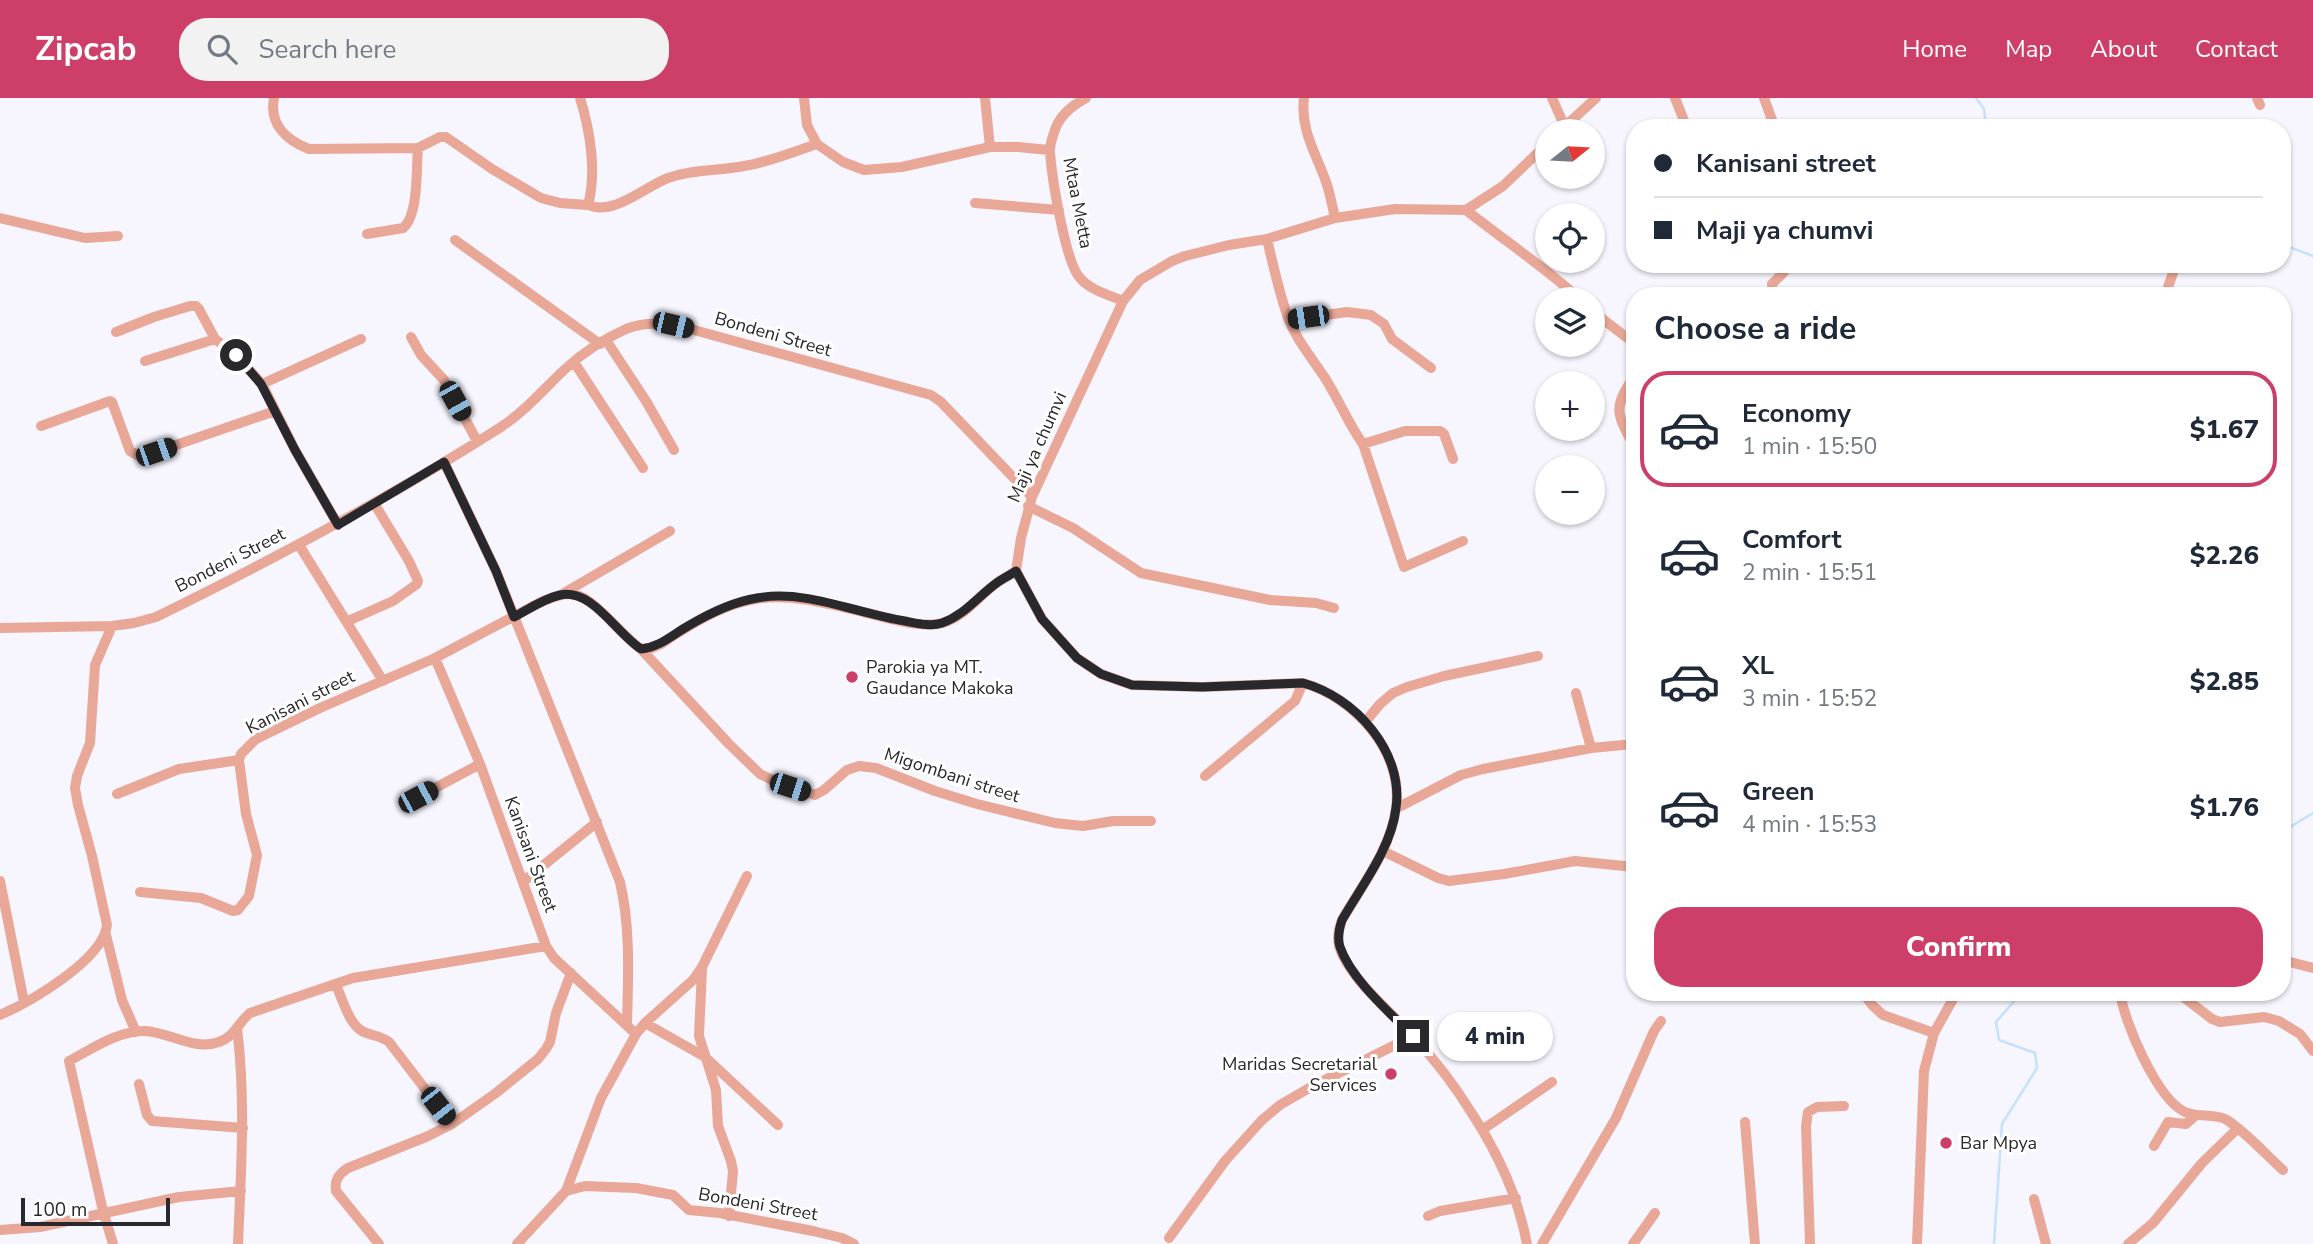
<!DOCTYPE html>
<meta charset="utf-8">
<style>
:root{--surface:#fff;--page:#f2f2f3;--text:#1f2937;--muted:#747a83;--line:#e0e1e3;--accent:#cd3f69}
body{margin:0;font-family:"Nunito Sans",sans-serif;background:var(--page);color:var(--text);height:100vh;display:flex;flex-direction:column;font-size:26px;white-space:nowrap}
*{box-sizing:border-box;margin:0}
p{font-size:23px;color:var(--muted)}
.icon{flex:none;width:38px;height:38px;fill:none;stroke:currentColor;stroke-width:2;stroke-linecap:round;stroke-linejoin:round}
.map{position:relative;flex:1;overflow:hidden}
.details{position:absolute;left:1626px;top:189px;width:665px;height:714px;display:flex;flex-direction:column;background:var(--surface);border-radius:28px;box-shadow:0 2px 5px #0004}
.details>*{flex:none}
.hud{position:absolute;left:1626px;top:21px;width:665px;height:154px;border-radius:28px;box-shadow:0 2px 5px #0004;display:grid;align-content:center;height:154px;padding:0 28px;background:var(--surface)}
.needle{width:46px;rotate:72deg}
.fabs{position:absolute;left:1535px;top:21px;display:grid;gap:14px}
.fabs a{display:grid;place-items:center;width:70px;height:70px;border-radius:50%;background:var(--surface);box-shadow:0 2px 5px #0004;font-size:35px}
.scale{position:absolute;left:21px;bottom:18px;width:149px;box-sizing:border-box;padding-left:7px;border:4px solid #29282c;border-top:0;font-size:19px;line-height:24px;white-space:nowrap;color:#29282c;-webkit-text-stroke:5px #fff;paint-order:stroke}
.end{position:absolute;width:32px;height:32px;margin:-16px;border:9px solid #29282c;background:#fff;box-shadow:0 0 0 4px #fff}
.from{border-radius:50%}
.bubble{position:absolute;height:49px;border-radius:24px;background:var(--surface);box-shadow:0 2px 5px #0004;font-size:23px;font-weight:800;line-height:49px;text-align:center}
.car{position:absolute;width:21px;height:42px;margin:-21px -10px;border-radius:9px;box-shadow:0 0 5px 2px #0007;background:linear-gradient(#222 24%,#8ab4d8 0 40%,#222 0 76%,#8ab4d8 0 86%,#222 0)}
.hud b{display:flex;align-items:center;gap:24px;height:66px;font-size:26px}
.hud b+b{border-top:2px solid var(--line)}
.hud i{width:18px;height:18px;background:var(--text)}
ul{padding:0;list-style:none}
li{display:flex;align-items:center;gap:21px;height:116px;margin:0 14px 10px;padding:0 14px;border:4px solid transparent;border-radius:28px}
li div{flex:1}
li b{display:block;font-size:26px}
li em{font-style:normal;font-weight:800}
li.selected{border-color:var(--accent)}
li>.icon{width:63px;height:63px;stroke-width:1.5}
h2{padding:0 28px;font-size:32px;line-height:84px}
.button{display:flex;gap:14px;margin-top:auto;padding:14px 28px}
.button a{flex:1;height:80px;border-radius:28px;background:var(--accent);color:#fff;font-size:28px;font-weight:800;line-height:80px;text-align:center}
header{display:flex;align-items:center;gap:42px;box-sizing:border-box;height:98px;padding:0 35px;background:var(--accent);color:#fff}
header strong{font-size:33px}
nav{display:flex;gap:38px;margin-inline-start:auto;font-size:24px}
.search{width:490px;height:63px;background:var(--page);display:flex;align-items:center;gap:18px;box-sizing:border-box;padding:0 24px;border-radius:28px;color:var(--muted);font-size:26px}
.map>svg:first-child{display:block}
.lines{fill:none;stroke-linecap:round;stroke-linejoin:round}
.stream{stroke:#c4e2fc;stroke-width:2.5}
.street{stroke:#e9a897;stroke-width:10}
.route{stroke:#29282c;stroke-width:9}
.poi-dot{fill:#cd3f69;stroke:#fff;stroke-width:2.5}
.labels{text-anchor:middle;stroke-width:6;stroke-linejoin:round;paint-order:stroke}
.street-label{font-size:18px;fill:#29282c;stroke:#fff}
.poi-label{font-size:18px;fill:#29282c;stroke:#fff;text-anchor:start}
</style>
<header>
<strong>Zipcab</strong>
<div class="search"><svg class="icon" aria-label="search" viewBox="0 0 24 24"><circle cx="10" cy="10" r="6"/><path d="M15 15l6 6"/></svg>Search here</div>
<nav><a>Home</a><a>Map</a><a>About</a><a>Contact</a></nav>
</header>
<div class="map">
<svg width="2313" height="1146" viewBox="0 0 2313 1146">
<rect width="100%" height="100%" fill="#f7f5fe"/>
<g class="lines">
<path class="stream" d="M1976 0 1984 11 1986 30
M2282 146 2313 158
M2282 734 2313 715
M1994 1146 2002 1026 2037 970 2035 955 1999 942 1996 924 2022 894"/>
<path class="street" d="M274 0C269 26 286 42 309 51L418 50 440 39H446L492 71 541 100 560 105 588 107
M580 0C590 32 597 74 588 107 614 118 644 89 668 80 692 71 719 73 744 68 769 64 793 54 817 46L843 64 864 72 902 69 990 49H1018L1049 52
M804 0 807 27 817 46
M985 0 990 49
M1086 0C1073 7 1062 15 1056 29 1053 37 1049 48 1050 55 1052 79 1065 164 1080 180 1090 192 1109 197 1123 203
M1304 0C1300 30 1315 54 1325 81 1330 94 1332 107 1335 120
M1552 0 1565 29
M1675 0 1687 30
M1764 0 1775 30
M2257 0 2260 7
M1560 33 1596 0
M975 105 1059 112
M1466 112C1504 142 1544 169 1580 201
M0 120 85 140 118 138
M367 136 403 130C419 117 416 70 418 50
M1267 141C1273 167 1279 194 1288 220 1297 243 1312 260 1325 280 1339 302 1348 325 1363 346L1405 333H1440L1444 336 1453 361
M455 142 600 246
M1773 198 1772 186 1784 174 1787 166
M2165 198 2176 166
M1592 213 1634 245
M1289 222 1347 214 1371 217 1384 226 1392 241 1431 270
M116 234 154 219 190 208H196L199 211 215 241 236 257 262 286 295 352 338 427
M411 239 421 257 444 282 477 343
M606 242 646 303 674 352
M145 263 215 241
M574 264 643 370
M1634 279C1612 310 1617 317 1634 348
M262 286 361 241
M41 328 110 303 112 304 130 353 141 359 275 313
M1363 346 1404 469 1463 443
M444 364 496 473 620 784C631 831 628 880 627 928
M1028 408 1073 430 1141 475 1270 502 1316 505 1334 510
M299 447 383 583
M564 495 670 433
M348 523 393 503 417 486 418 483 409 463 374 405
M0 530 112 528 134 525 156 519C274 461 390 400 501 329 525 313 543 292 564 272 581 256 604 241 626 231 648 222 671 226 694 232L931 297 941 304 1032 399
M641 551 729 646 760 676 776 684 815 697 824 692 847 672 859 668 876 670 935 693 977 706 1055 725 1083 728 1113 723H1151
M435 560 480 666 546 848 554 860 636 936
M1576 595 1591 650
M1366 623 1380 606 1393 595 1407 589 1444 578 1538 558
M1205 678 1295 603 1303 585
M117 696 179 671 239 662 241 656 256 641 320 610 435 560 543 503C553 499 565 494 576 497 595 501 622 538 641 551L652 550 661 546C742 492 769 490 863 514 886 519 913 529 937 526 962 523 978 498 998 484 1004 480 1010 477 1016 473
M407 705 480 666
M1397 710 1461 677 1483 671 1591 650 1634 646
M1383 753 1438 780 1449 783 1504 776 1575 763 1634 769
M0 783 24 904
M524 783 597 724
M140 794 201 800 233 813 238 812 249 798 257 757 246 716 239 662
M106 837 122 902 136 934
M2282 862 2313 870
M702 871 699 938 716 992 718 1028 731 1063 733 1073 729 1118
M336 887C342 900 349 926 362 933 371 938 380 937 389 944L452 1026
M1862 894 1873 908 1883 917 1934 935
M2120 894C2124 924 2157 1001 2185 1014 2198 1020 2215 1015 2227 1022 2248 1036 2265 1056 2283 1072
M2177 894 2212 921 2220 924 2264 919 2279 923 2300 936 2313 953
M0 917C30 904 103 862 107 827L92 758 78 707 75 690 77 678 90 645 95 567 112 528
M645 925 705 959 778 1027
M237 930C246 1002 241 1074 238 1146
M139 986 147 1017 152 1023 243 1030
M1745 1024 1755 1146
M1482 1032 1552 984
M2154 1048 2168 1024 2186 1026 2196 1017
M566 1093 601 1000 636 936 645 925 693 882 702 869 747 778
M2034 1101 2046 1146
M1428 1118 1440 1113 1516 1100
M0 1132 40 1129 179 1099 241 1093
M1169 1140 1225 1063 1262 1022 1280 1007 1309 990 1413 938
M113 1146 103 1113 69 963C90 952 119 932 145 933 169 934 194 953 219 944 234 939 239 924 250 915L353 880 546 848
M379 1146 336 1093C334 1082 339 1076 348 1070L426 1039 452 1026 496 995 538 961 546 951 550 944 556 915 571 875
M517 1146 566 1093 585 1088 636 1090 673 1097 689 1112 720 1115 813 1133 842 1140 854 1146
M1527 1146C1518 1098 1498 1055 1471 1014 1455 988 1434 961 1413 938 1391 914 1348 879 1339 848 1337 839 1339 830 1342 822 1362 787 1391 751 1396 710 1404 654 1354 599 1303 585L1202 589 1132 587 1101 576 1077 560 1042 521 1016 473 1021 440 1032 399 1123 203 1140 182 1172 163 1185 158 1229 147 1267 141 1335 120 1395 111 1466 112 1503 88 1547 46
M1542 1146 1616 1020 1654 933 1661 923
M1633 1146 1655 1115
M1810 1146 1806 1028 1808 1014 1817 1009 1844 1008
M1917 1146 1924 973 1934 935 1957 894
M2128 1146 2153 1125 2202 1065 2237 1031"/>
</g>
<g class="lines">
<path class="route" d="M236 257 261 286 295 352 338 427 444 364 496 473 514 519C529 511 543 501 560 497 592 490 616 535 641 551 660 549 672 537 688 528 710 515 732 504 757 500 807 491 857 516 905 523 916 525 930 529 942 525 965 517 978 498 998 484 1004 480 1010 477 1016 473L1042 521 1077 560 1101 576 1132 587 1202 589 1303 585C1355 599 1404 654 1396 710 1391 751 1362 787 1342 822 1339 831 1337 840 1340 849 1351 881 1389 914 1413 938"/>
</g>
<g class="poi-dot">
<circle cx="852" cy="579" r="7"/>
<circle cx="1391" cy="976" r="7"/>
<circle cx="1946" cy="1045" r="7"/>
</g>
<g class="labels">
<g class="street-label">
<text transform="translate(1078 105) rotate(79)" y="6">Mtaa Metta</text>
<text transform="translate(773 236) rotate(16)" y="6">Bondeni Street</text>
<text transform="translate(1037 349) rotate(-66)" y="6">Maji ya chumvi</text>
<text transform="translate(230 462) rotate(-27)" y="6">Bondeni Street</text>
<text transform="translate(300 604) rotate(-27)" y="6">Kanisani street</text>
<text transform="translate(952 677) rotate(18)" y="6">Migombani street</text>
<text transform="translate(531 756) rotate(70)" y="6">Kanisani Street</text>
<text transform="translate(758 1106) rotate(10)" y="6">Bondeni Street</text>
</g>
<g class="poi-label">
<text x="866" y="575">Parokia ya MT.<tspan x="866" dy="21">Gaudance Makoka</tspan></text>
<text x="1377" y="972" text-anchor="end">Maridas Secretarial<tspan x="1377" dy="21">Services</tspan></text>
<text x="1960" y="1051">Bar Mpya</text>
</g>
</g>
</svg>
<div class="fabs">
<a><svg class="needle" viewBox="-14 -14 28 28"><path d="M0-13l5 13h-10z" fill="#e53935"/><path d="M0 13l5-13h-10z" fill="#747a83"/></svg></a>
<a><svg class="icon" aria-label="locate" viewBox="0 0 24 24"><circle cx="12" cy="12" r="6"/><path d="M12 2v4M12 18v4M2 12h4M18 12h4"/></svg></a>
<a><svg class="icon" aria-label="layers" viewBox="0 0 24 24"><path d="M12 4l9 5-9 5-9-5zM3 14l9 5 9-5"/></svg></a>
<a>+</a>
<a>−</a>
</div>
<div class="scale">100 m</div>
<i class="end from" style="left:236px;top:257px"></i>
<i class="end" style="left:1413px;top:938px"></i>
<div class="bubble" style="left:1437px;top:914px;width:116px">4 min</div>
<i class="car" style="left:1308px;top:219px;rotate:262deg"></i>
<i class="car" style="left:673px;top:227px;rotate:103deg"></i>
<i class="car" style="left:455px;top:303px;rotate:151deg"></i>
<i class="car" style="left:156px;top:354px;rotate:71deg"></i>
<i class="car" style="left:790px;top:689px;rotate:108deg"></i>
<i class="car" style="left:418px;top:699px;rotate:62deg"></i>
<i class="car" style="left:438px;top:1008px;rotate:142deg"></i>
<div class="hud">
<b><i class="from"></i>Kanisani street</b>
<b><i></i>Maji ya chumvi</b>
</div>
<section class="details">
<h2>Choose a ride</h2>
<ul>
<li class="selected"><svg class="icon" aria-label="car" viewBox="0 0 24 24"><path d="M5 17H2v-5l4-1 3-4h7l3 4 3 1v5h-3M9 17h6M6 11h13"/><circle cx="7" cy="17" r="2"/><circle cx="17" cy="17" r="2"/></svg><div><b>Economy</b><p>1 min · 15:50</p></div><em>$1.67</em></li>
<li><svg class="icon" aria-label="car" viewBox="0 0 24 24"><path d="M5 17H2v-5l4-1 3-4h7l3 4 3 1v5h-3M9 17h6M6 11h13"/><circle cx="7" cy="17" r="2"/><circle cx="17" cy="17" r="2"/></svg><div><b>Comfort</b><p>2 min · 15:51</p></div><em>$2.26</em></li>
<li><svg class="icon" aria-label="car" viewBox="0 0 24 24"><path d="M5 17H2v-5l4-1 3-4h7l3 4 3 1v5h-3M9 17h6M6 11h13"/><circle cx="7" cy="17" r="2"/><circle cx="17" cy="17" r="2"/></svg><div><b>XL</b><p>3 min · 15:52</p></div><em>$2.85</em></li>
<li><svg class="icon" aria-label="car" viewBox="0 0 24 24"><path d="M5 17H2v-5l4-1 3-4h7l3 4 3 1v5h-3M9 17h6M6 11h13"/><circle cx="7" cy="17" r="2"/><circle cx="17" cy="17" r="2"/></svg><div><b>Green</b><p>4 min · 15:53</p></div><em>$1.76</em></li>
</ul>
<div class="button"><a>Confirm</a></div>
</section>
</div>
